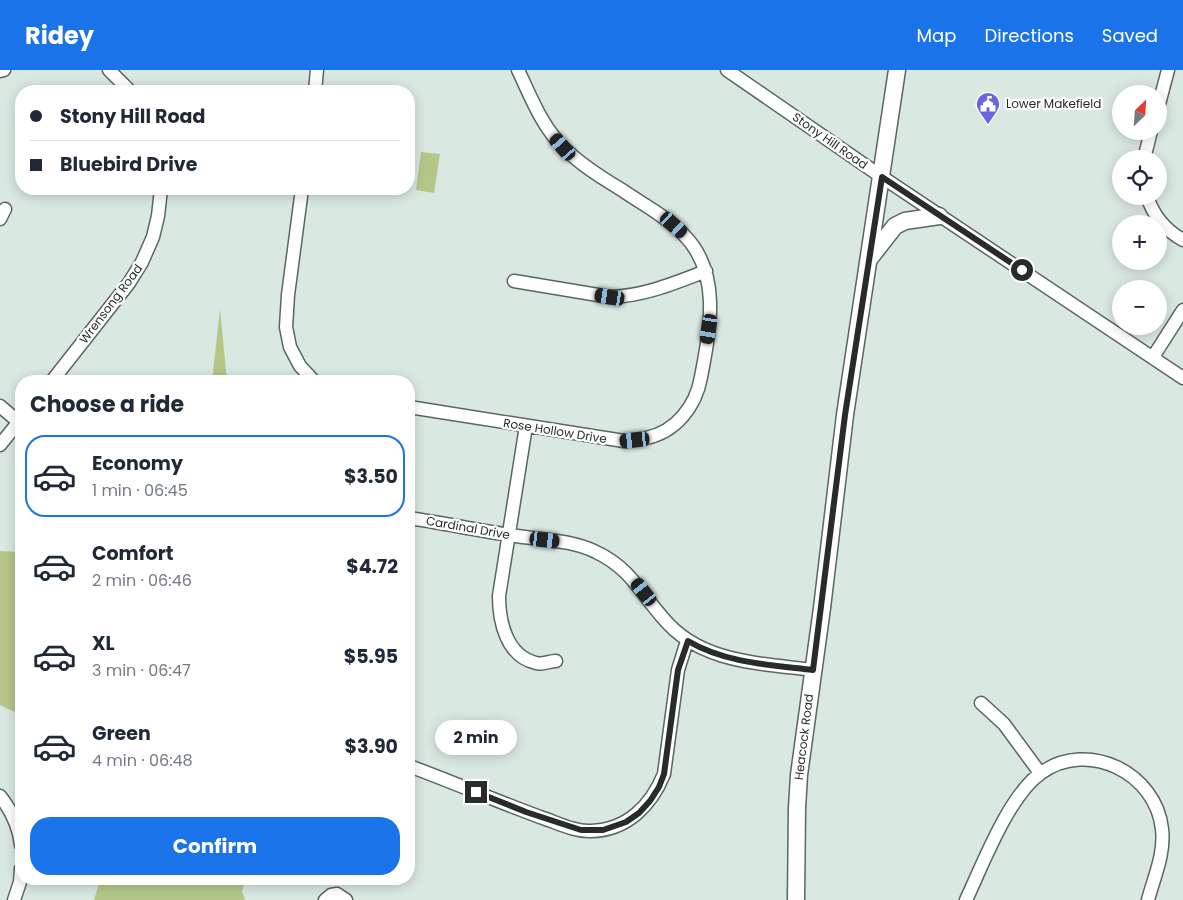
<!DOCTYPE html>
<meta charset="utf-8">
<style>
:root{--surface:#fff;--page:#f2f2f3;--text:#1f2937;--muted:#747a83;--line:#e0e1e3;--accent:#1a73e8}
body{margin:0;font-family:Poppins,sans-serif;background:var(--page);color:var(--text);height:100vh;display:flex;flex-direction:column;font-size:19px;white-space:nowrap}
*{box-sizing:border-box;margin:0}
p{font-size:16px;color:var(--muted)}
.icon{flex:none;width:28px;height:28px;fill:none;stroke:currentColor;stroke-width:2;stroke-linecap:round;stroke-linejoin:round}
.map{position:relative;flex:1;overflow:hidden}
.sheet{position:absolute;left:15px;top:305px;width:400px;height:510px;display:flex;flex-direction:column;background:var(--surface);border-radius:20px;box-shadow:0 2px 12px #0003}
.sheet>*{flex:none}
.banner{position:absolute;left:15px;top:15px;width:400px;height:110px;border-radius:20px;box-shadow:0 2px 12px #0003;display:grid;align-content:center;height:110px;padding:0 15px;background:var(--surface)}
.needle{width:32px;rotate:25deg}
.fabs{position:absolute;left:1112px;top:15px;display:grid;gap:10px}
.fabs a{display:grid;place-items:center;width:55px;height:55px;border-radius:50%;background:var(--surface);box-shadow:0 2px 12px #0003;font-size:25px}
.end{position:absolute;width:22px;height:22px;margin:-11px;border:6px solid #272c2a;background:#fff;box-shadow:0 0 0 2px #fff}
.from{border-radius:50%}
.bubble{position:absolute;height:35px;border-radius:18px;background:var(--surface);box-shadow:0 2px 12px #0003;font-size:16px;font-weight:700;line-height:35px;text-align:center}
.car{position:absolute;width:15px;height:30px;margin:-15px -8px;border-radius:6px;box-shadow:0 0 4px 1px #0007;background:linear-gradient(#222 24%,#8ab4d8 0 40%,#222 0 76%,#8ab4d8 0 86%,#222 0)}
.banner b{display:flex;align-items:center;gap:18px;height:48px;font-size:19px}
.banner b+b{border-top:1px solid var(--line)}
.banner i{width:12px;height:12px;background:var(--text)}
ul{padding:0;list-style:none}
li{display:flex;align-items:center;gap:15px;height:82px;margin:0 10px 8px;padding:0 5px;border:2px solid transparent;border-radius:20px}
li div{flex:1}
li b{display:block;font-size:19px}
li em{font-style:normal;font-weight:700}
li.selected{border-color:var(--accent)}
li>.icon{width:45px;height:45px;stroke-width:1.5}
h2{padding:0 15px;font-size:22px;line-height:60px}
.button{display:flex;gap:10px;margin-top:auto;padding:10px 15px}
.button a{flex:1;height:58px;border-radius:20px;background:var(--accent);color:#fff;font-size:20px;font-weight:700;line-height:58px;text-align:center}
header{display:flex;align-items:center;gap:30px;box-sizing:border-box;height:70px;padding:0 25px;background:var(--accent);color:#fff}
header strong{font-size:24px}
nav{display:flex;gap:28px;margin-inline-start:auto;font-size:18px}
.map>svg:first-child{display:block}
.green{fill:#b4c789}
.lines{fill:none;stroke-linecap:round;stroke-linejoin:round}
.minor-casing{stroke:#5a6660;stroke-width:15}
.major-casing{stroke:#5a6660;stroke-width:19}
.minor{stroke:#fff;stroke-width:12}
.major{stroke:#fff;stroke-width:16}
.route{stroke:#272c2a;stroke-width:6}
.labels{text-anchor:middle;stroke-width:4.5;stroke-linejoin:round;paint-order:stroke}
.poi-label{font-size:12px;fill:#272c2a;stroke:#fff;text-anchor:start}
.street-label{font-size:12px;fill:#272c2a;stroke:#fff}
</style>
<header>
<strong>Ridey</strong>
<nav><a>Map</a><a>Directions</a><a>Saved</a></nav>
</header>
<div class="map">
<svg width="1183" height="830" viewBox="0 0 1183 830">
<rect width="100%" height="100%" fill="#dae8e2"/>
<path class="green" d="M409 80 415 81 409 120 402 119H409Z
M421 82 440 84 434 123 416 120Z
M220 239 227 311H212Z
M0 481 21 482V645L0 635Z
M99 809H246L242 821 245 830H94L98 817Z"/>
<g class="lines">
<g class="minor-casing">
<path id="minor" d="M109 0 130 21
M727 0 882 107 1183 308
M0 1 4 0
M315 21 317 0
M1159 34 1168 0
M1144 89 1151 61
M302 119 288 225 286 257 290 277 300 296 314 311
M1147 126C1153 145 1165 160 1183 170
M0 149 5 139
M514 211 610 227C644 226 675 213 706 201
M1153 287 1183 240
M52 311 129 213 142 192 153 167 158 146 161 119
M0 336 21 354
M409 337 624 371C631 370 639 370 646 368 676 362 696 336 701 307 710 260 722 202 683 164 666 146 642 134 622 120 602 108 581 95 564 78 542 57 531 27 518 0
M526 356 499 526C499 551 506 586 536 593 543 595 549 591 556 591
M0 375 21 349
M409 448C443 453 476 460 510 465 538 470 570 469 596 482 630 498 640 522 663 548 700 593 759 593 813 600
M981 633 1004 654 1040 703
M409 696C453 712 496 731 540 747 556 752 574 762 591 761 627 760 651 736 664 704L678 600 687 571
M0 726C11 740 19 757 21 775
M14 830 20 812 21 799
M325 830 331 825 337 824 346 830
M966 830C983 794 1009 725 1041 703 1088 669 1156 703 1162 759 1165 784 1154 807 1148 830"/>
</g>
<g class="major-casing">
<path id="major" d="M870 188 895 156 905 151 939 146
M796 830 797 738 799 705 822 538 845 345 897 0"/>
</g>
<use href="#minor" class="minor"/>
<use href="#major" class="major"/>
</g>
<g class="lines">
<path class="route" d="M476 722 526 742 581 760H603L626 752 639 743 650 731 659 717 664 704 678 600 688 571C725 593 771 595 813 600L845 345 882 107 1022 200"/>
</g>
<defs>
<g id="civic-pin" transform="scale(1.25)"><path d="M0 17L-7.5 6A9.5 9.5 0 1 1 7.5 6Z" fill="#6c67e1" stroke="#fff"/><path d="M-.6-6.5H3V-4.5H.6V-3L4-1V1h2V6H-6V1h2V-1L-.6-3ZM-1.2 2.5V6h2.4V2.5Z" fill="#fff"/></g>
</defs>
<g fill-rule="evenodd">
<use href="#civic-pin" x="988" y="34"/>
</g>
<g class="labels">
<g class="poi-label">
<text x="1006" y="38">Lower Makefield</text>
</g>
<g class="street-label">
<text transform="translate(830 71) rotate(35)" y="4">Stony Hill Road</text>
<text transform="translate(111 234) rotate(-53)" y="4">Wrensong Road</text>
<text transform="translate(555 361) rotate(9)" y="4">Rose Hollow Drive</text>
<text transform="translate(468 458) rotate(10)" y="4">Cardinal Drive</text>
<text transform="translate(804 667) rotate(-83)" y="4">Heacock Road</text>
</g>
</g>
</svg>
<div class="fabs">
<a><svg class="needle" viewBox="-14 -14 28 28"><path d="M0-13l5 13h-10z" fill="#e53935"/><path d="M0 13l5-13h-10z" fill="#747a83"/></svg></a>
<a><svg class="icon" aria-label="locate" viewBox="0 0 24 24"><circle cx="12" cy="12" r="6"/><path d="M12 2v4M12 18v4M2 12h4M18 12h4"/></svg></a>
<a>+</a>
<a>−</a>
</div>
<i class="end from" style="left:1022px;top:200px"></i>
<i class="end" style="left:476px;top:722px"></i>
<div class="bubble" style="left:435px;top:650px;width:82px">2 min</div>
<i class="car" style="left:563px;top:77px;rotate:319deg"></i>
<i class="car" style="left:674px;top:155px;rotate:132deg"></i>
<i class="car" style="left:610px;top:227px;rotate:279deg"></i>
<i class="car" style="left:709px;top:259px;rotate:189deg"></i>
<i class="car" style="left:635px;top:370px;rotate:264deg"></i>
<i class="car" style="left:545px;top:470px;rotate:97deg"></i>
<i class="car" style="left:644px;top:522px;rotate:322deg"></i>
<div class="banner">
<b><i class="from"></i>Stony Hill Road</b>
<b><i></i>Bluebird Drive</b>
</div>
<section class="sheet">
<h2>Choose a ride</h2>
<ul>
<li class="selected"><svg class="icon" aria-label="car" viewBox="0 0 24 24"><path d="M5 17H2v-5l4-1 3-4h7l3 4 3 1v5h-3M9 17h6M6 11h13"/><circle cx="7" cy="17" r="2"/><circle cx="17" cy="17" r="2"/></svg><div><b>Economy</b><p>1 min · 06:45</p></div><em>$3.50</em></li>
<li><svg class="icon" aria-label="car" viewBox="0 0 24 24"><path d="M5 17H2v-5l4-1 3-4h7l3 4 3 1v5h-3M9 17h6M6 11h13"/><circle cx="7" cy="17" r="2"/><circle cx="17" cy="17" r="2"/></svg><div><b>Comfort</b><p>2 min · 06:46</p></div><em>$4.72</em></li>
<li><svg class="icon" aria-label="car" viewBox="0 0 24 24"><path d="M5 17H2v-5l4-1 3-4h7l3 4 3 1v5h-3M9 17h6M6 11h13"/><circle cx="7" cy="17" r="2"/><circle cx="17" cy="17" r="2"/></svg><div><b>XL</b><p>3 min · 06:47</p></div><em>$5.95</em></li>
<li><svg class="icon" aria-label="car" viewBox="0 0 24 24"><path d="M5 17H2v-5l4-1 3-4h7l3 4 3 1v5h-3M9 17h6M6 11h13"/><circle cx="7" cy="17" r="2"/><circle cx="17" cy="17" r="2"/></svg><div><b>Green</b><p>4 min · 06:48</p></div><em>$3.90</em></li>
</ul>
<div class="button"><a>Confirm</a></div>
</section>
</div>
